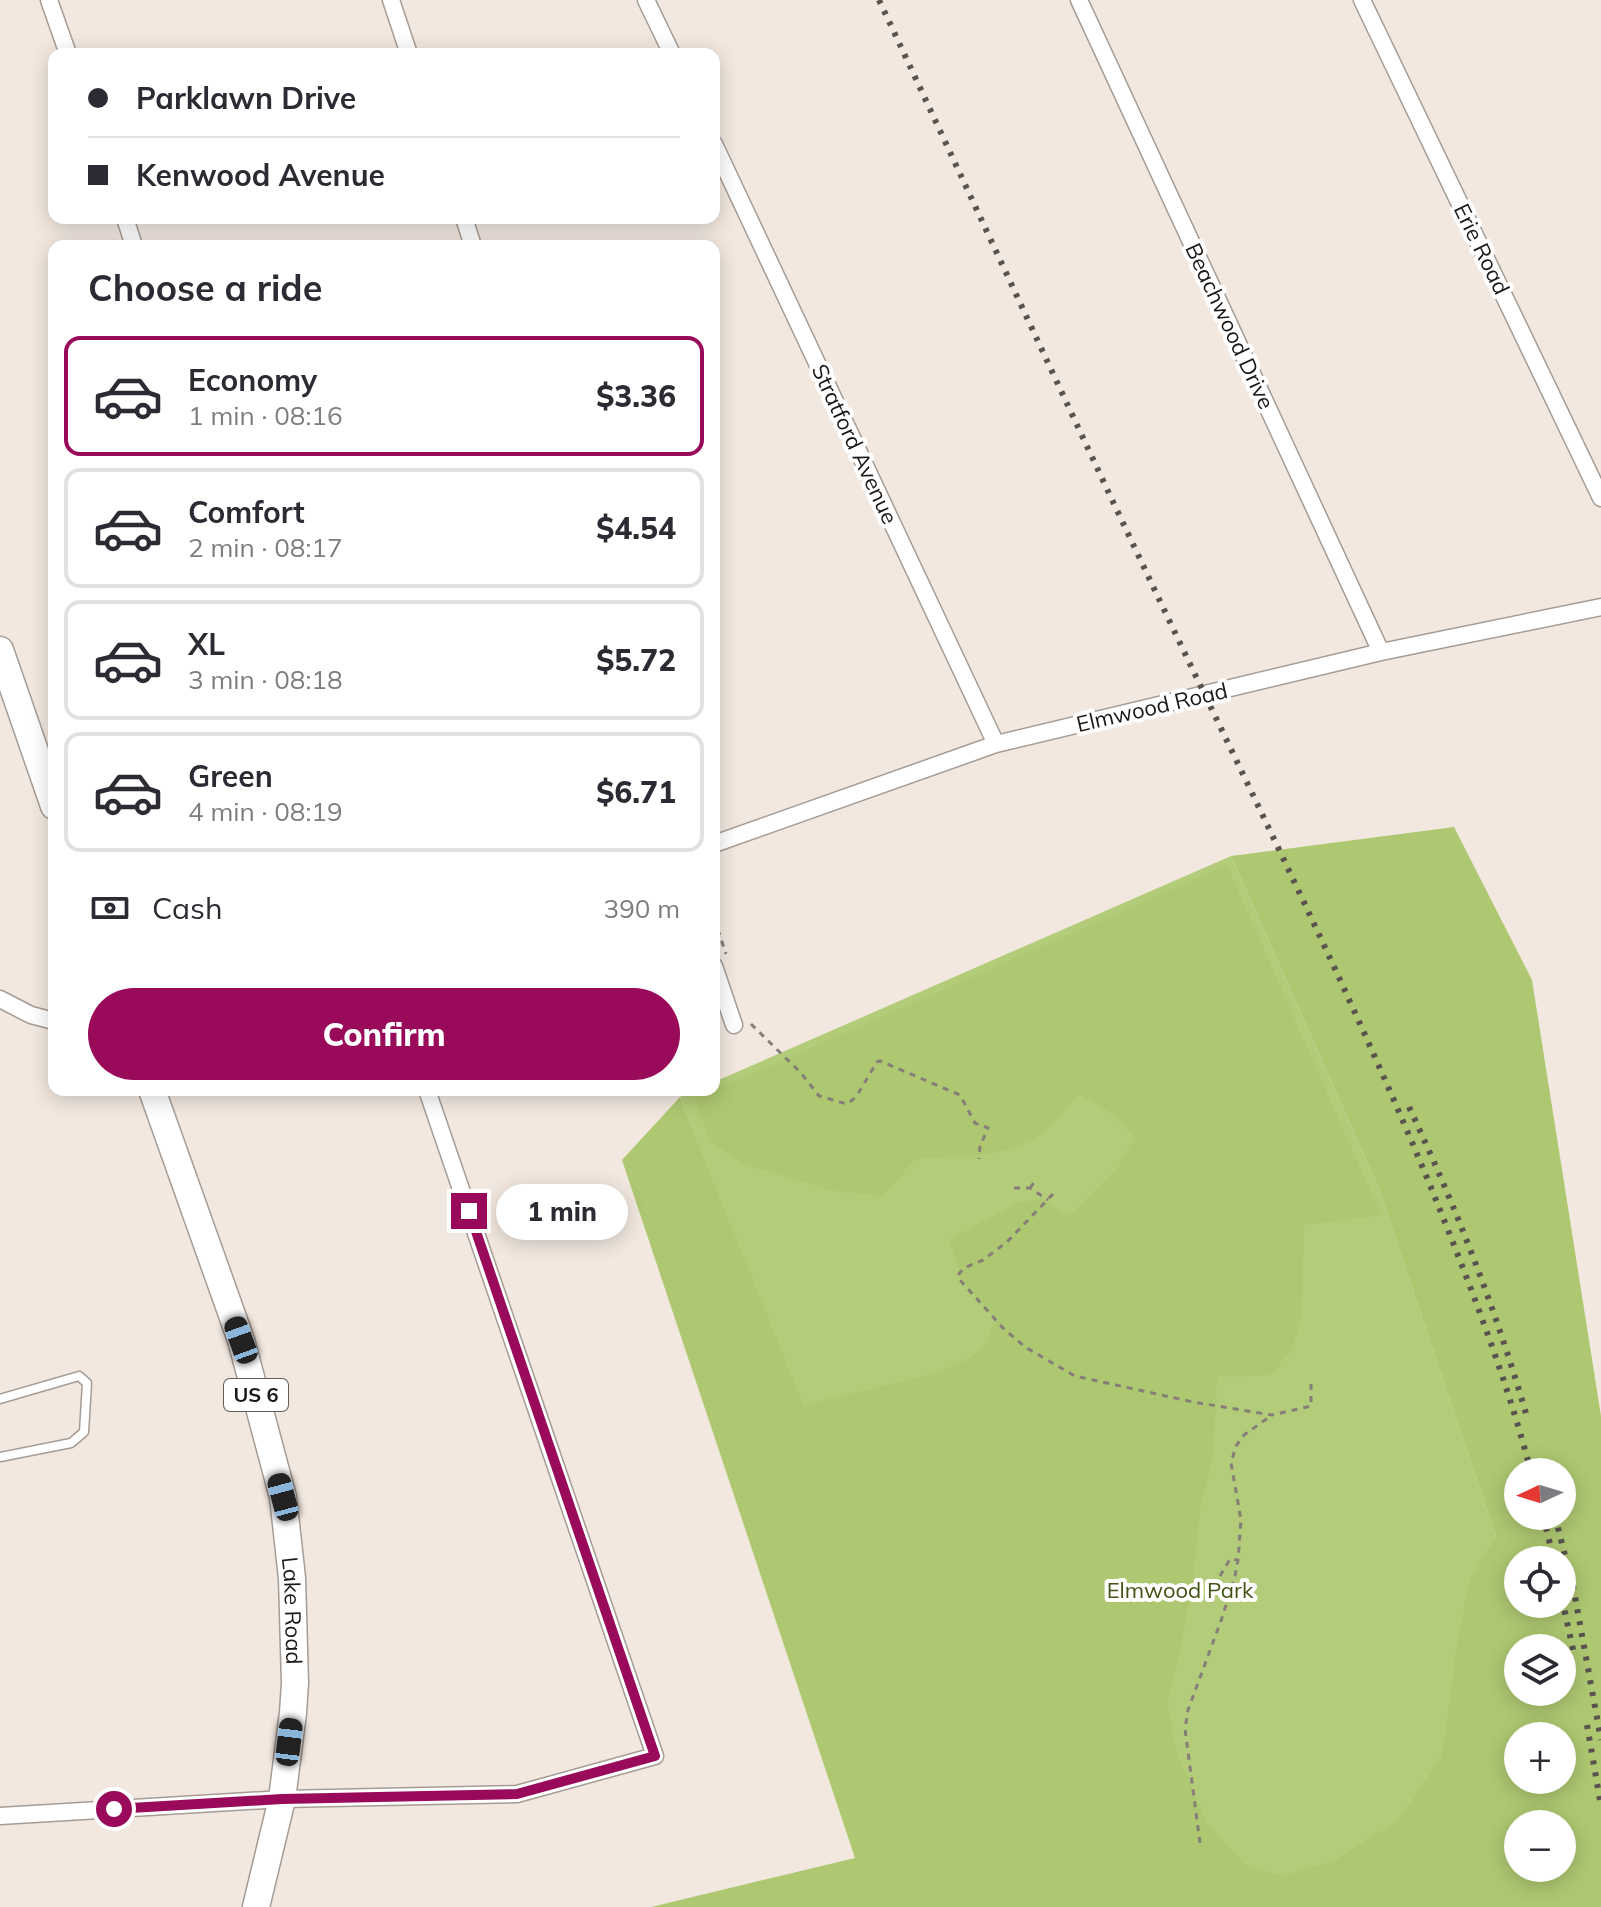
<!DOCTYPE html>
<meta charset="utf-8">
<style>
:root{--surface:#fff;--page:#f7f7f7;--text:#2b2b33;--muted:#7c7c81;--line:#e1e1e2;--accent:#9a0a5b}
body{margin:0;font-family:Mulish,sans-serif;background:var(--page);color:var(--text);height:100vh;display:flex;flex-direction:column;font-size:30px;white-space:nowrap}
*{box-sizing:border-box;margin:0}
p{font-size:26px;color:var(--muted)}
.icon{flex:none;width:44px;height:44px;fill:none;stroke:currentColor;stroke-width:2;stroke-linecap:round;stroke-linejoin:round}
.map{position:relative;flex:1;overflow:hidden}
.details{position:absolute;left:48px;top:240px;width:672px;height:856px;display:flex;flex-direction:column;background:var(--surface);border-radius:16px;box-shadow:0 4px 20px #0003}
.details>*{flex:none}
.banner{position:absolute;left:48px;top:48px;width:672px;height:176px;border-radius:16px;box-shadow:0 4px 20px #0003;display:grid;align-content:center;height:176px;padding:0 40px;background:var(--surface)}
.needle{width:52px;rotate:266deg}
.tools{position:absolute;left:1504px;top:1458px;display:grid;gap:16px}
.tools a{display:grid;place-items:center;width:72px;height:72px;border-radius:50%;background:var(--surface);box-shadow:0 4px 20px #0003;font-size:40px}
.end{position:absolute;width:36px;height:36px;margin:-18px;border:10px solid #9a0a5b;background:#fff;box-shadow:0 0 0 4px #fff}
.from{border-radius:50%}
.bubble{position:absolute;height:56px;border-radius:28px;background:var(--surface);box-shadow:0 4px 20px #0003;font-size:26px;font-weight:800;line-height:56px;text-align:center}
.car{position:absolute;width:24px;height:48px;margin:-24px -12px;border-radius:10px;box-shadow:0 0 6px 2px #0007;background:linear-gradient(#222 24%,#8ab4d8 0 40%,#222 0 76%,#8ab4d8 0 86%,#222 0)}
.banner b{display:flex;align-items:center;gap:28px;height:76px;font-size:30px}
.banner b+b{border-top:2px solid var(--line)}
.banner i{width:20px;height:20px;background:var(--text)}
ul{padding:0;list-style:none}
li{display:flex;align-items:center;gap:24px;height:120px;margin:0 16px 12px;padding:0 24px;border:4px solid var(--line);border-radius:16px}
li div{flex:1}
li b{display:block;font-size:30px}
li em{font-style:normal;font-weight:800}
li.active{border-color:var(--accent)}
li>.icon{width:72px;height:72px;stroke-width:1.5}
h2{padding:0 40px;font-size:36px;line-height:96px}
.pay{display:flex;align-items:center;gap:20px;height:88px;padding:0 40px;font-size:30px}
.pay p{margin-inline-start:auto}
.action{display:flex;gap:16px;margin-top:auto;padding:16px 40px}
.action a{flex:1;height:92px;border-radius:48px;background:var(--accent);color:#fff;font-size:32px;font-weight:800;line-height:92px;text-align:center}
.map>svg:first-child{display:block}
.green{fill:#b3cc7a}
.forest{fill:#aec871;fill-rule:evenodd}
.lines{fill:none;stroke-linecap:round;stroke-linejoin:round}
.service-casing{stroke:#a59c95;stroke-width:11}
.minor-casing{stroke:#a59c95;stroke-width:19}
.primary-casing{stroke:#a59c95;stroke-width:29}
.path{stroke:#857e79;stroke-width:3;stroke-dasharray:6 6;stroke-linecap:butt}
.service{stroke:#fff;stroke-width:8}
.minor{stroke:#fff;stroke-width:16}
.primary{stroke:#fff;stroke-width:26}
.rail{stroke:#58534f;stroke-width:6;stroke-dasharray:4 8;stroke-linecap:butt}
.route{stroke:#9a0a5b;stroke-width:10}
.labels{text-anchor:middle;stroke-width:8;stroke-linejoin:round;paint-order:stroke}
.shield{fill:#fff;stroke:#5f5d5a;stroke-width:2}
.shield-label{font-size:20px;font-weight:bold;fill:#1a1714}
.street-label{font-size:22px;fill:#1a1714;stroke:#fff}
.park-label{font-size:22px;fill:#435315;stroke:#fff}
</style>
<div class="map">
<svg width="1601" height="1907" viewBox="0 0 1601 1907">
<rect width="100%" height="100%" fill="#f2e8e0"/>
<path class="green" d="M1231 856 1379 1189 1496 1537 1518 1648V1868H1562L1572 1907H940L802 1405 680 1097 696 1090H714V1082Z"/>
<path class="forest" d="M1454 827 1532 980 1601 1416V1907H651L855 1858 622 1160 680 1097 803 1405 928 1375 969 1359 989 1341 994 1319 960 1277 950 1240 975 1225 1020 1202 1042 1199 1062 1212 1072 1214 1117 1169 1135 1137 1113 1114 1079 1094C1067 1107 1054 1124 1040 1135 1011 1158 952 1156 916 1159L882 1196 829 1190 742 1163 710 1142 694 1099 1227 865 1381 1215 1304 1225 1302 1313 1293 1348 1271 1375 1217 1377 1213 1459 1200 1511 1194 1573 1179 1657 1167 1702 1176 1749 1206 1822 1244 1864 1281 1876 1332 1862 1400 1819 1442 1756 1457 1646 1469 1581 1496 1537 1379 1189 1231 856ZM1518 1472H1562V1516H1518ZM1518 1560H1562V1604H1518ZM1518 1648H1562V1692H1518ZM1518 1736H1562V1780H1518ZM1518 1824H1562V1868H1518Z"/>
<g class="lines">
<g class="service-casing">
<path id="service" d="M0 1399 79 1376 87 1383 84 1432 71 1443 0 1457"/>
</g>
<g class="minor-casing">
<path id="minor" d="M49 0 68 54
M391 0 409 54
M646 0 672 54
M1079 0 1381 652
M1362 0 1601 498
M714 144 996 744
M125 218 134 246
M464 218 473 246
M714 844 996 744 1381 652 1601 607
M714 966 734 1025
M0 999 31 1015 54 1021
M0 1816 282 1799 517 1794 655 1756 427 1090"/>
</g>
<g class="primary-casing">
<g id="primary">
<path d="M0 650 54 806"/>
<path id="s1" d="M152 1090 241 1340 283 1497 292 1578 295 1683 293 1713 282 1799 256 1907"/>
</g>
</g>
<path class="path" d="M714 918 726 954
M751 1024 801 1073 819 1096 847 1104 856 1097 877 1062 880 1061 960 1095 975 1123 988 1128 980 1146 979 1159
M1014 1188H1030L1048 1200
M1030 1188 1036 1180
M1053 1194 1007 1242 983 1260 964 1268 958 1275 960 1280 1003 1328 1025 1347 1075 1376 1193 1402 1272 1415 1311 1406V1381
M1220 1576 1230 1559 1238 1560
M1200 1843 1185 1729 1188 1710 1222 1618 1235 1576 1238 1560 1241 1520 1231 1463 1236 1446 1244 1435 1272 1415"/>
<use href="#service" class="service"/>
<use href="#minor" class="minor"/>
<use href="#primary" class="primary"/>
<path class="rail" d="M879 0C991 239 1101 480 1216 718 1291 874 1366 1030 1432 1190 1469 1282 1506 1376 1531 1472
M1409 1107C1456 1207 1496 1310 1527 1417
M1543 1516 1554 1560
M1555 1516 1574 1591 1601 1740
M1562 1599 1574 1654
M1587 1725 1601 1806"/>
</g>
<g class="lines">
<path class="route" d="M114 1809 282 1799 517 1794 655 1756 469 1211"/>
</g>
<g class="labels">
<rect class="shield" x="224" y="1379" width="64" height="32" rx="6"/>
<g class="shield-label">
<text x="256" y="1402">US 6</text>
</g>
<g class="street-label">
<text transform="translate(1482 249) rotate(64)" y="8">Erie Road</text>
<text transform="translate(1230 326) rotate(65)" y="8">Beachwood Drive</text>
<text transform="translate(855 444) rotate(65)" y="8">Stratford Avenue</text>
<text transform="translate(1152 707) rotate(-13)" y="8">Elmwood Road</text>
<text dy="8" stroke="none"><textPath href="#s1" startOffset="542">Lake Road</textPath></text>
</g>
<g class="park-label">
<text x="1180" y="1598">Elmwood Park</text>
</g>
</g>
</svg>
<div class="tools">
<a><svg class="needle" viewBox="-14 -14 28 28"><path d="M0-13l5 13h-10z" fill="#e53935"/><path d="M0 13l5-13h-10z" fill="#7c7c81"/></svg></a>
<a><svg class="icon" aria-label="locate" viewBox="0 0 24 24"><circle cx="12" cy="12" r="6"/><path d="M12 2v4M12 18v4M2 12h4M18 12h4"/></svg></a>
<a><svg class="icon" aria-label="layers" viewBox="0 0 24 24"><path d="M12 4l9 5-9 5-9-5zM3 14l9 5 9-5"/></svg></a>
<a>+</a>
<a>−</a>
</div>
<i class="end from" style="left:114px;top:1809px"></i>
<i class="end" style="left:469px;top:1211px"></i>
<div class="bubble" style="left:496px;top:1184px;width:132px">1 min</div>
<i class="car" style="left:241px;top:1340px;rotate:340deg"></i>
<i class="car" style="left:283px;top:1497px;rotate:345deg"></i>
<i class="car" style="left:289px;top:1742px;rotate:7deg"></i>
<div class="banner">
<b><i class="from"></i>Parklawn Drive</b>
<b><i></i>Kenwood Avenue</b>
</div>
<section class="details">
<h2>Choose a ride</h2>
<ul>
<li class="active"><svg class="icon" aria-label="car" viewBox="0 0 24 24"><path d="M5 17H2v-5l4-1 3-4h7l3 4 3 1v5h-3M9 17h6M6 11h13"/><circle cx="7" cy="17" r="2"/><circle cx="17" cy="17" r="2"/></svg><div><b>Economy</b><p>1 min · 08:16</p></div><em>$3.36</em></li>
<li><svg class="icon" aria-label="car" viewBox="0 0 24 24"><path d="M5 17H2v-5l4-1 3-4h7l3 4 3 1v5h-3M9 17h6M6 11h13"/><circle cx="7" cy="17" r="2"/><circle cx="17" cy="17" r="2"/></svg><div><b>Comfort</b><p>2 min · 08:17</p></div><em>$4.54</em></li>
<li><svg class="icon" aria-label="car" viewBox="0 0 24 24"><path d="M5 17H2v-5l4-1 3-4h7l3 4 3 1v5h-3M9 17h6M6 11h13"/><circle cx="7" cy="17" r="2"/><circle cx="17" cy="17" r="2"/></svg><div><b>XL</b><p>3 min · 08:18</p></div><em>$5.72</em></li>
<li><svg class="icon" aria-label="car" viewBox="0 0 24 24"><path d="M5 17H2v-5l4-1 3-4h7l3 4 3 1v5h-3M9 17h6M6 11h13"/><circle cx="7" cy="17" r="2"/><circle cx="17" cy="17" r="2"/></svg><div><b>Green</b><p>4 min · 08:19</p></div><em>$6.71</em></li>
</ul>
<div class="pay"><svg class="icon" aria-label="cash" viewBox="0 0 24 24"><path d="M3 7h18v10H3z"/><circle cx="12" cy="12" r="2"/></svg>Cash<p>390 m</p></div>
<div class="action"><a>Confirm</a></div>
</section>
</div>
